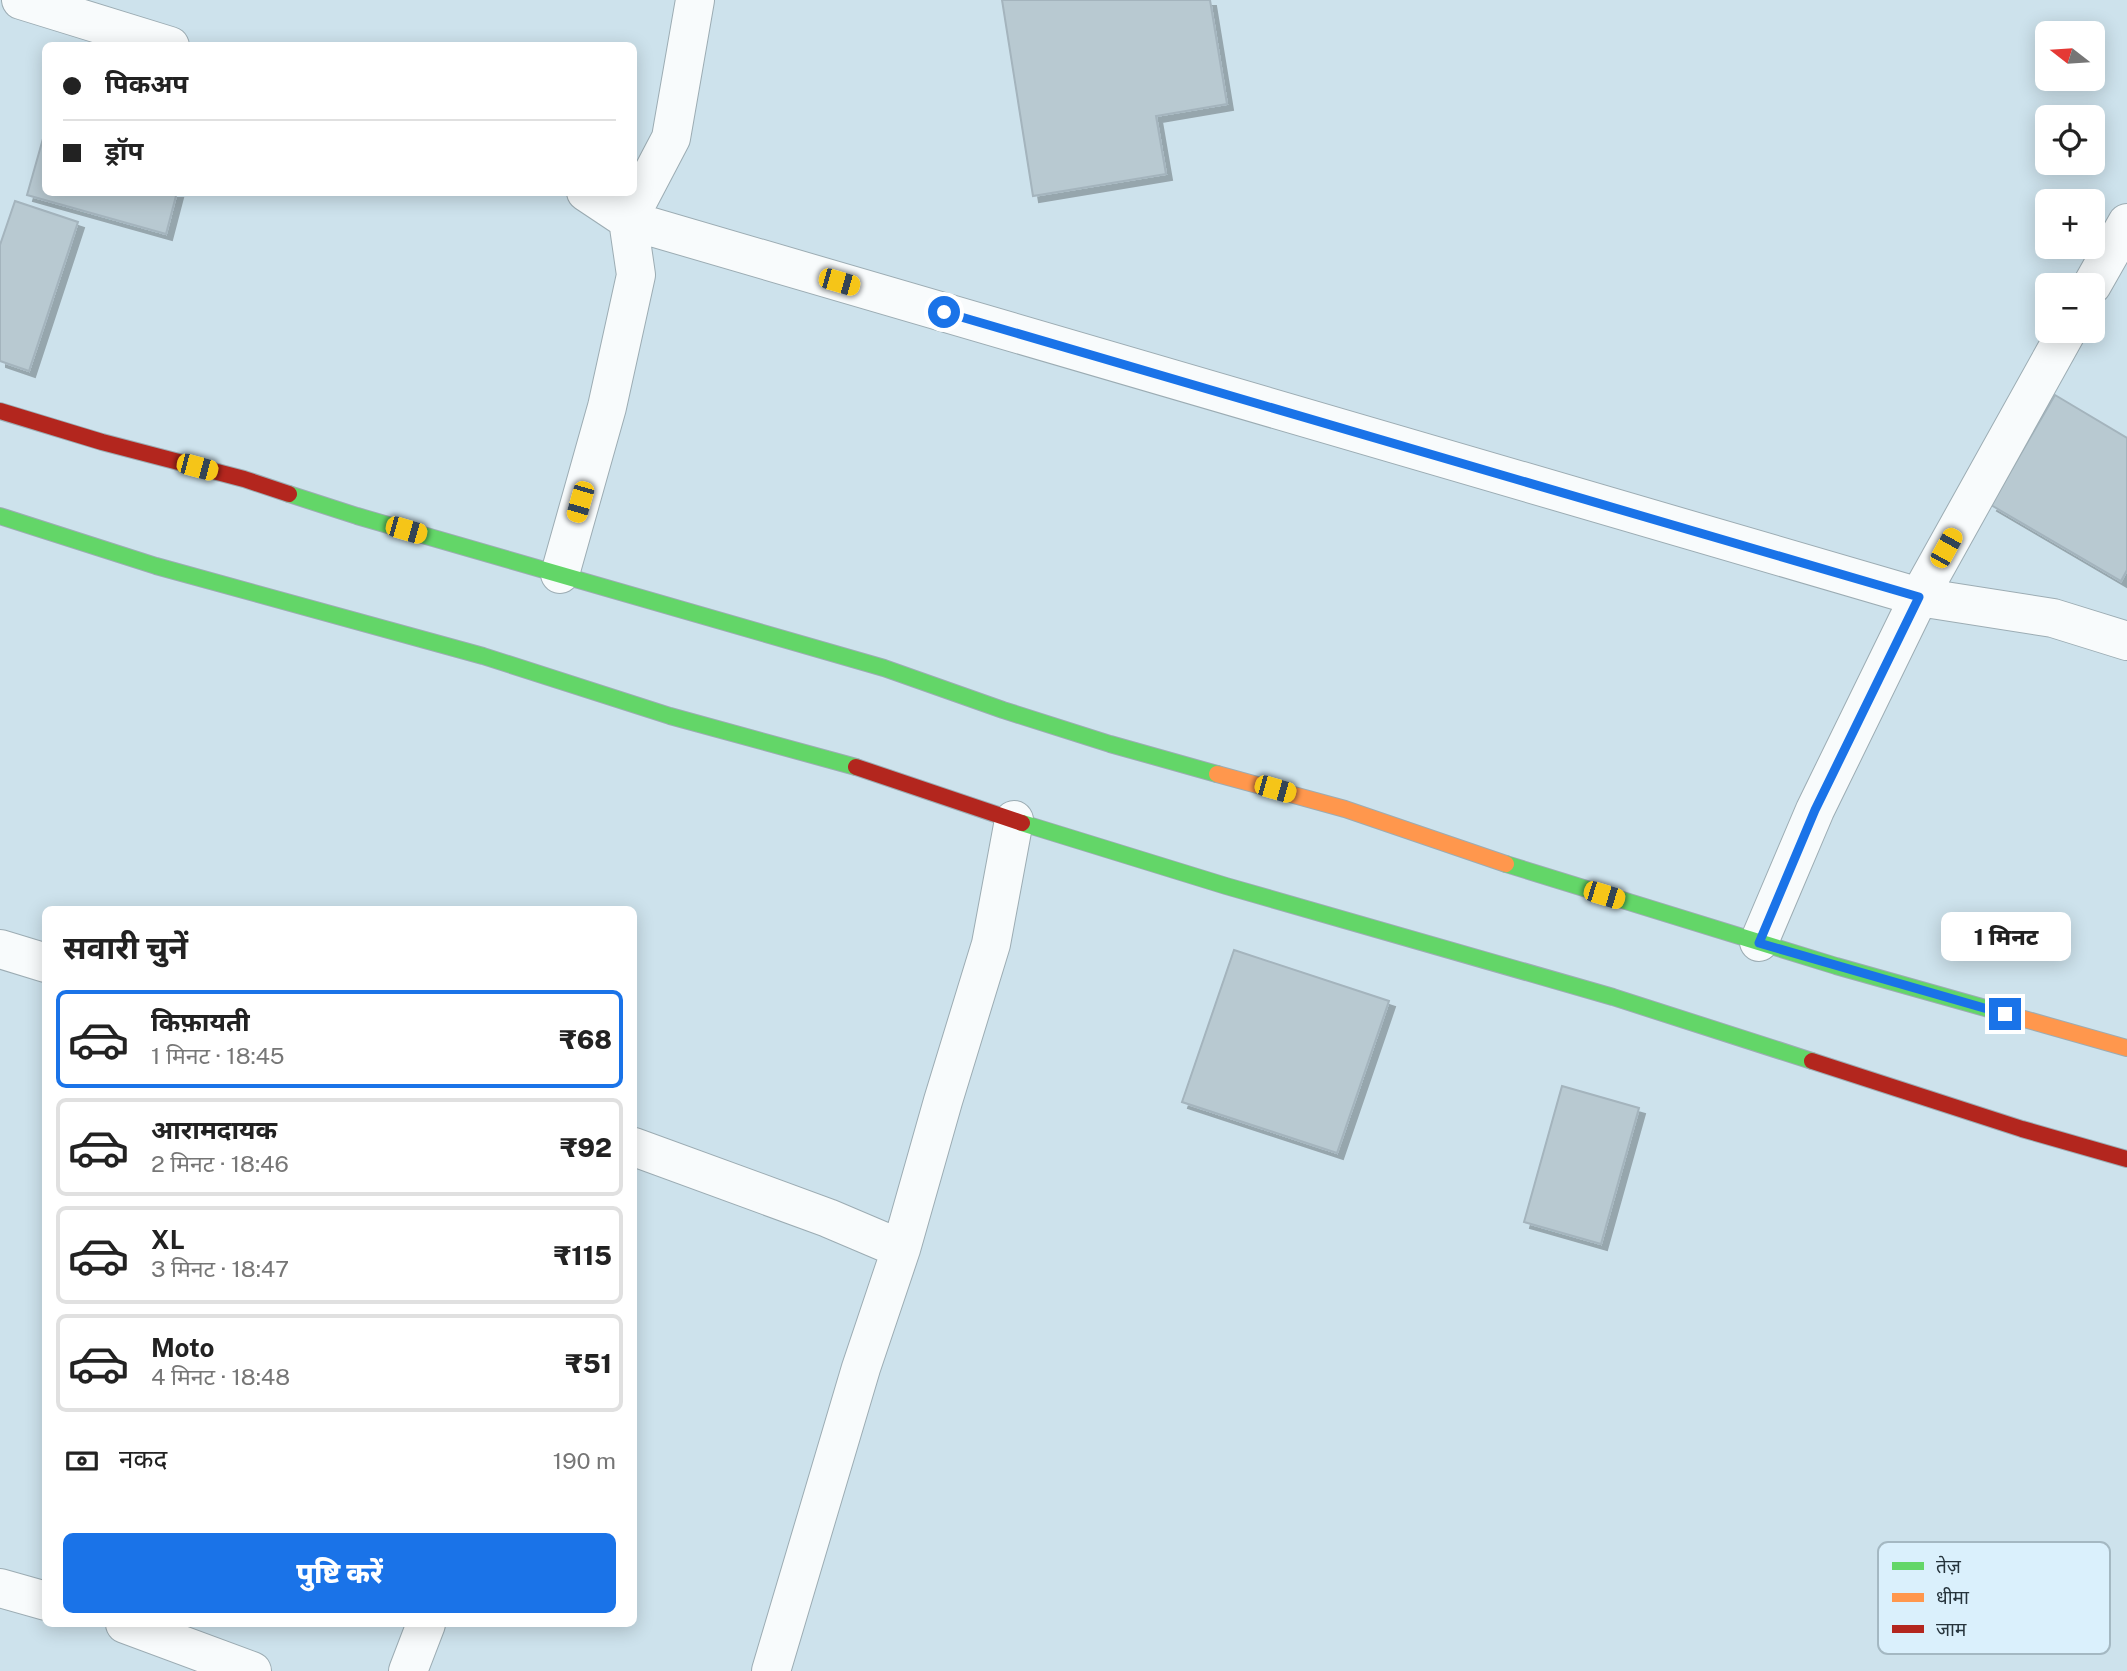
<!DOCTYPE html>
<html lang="hi">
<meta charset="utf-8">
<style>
:root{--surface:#fff;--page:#f2f2f2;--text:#222;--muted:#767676;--line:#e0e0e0;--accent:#1a73e8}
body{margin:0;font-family:"Public Sans","Noto Sans Devanagari",sans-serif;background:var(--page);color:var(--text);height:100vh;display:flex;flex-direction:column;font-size:26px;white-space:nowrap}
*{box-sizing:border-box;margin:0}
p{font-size:23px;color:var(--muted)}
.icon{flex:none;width:38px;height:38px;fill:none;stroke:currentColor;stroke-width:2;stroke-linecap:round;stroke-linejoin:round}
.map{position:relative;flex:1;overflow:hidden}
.details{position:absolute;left:42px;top:906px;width:595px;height:721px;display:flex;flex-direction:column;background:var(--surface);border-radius:10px;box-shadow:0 4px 18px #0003}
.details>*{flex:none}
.guide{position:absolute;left:42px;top:42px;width:595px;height:154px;border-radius:10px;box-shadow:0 4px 18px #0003;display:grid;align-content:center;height:154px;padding:0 21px;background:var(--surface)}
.needle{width:46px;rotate:287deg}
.fabs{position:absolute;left:2035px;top:21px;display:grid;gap:14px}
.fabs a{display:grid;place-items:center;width:70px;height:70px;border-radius:10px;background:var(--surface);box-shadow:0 4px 18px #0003;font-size:35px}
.end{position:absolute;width:32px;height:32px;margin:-16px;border:9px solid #1a73e8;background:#fff;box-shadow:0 0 0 4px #fff}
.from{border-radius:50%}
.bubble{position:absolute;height:49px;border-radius:10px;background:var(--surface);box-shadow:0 4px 18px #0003;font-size:23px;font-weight:800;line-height:49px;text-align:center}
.car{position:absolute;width:21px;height:42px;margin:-21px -10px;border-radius:9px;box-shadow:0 0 5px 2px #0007;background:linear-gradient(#f5c518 24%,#345 0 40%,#f5c518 0 76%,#345 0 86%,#f5c518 0)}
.guide b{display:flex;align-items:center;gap:24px;height:66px;font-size:26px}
.guide b+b{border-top:2px solid var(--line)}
.guide i{width:18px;height:18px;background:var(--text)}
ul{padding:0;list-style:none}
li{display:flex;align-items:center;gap:21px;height:98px;margin:0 14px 10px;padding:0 7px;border:4px solid var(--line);border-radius:10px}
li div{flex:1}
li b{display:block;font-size:26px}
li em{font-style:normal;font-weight:800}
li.current{border-color:var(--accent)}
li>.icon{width:63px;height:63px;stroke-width:1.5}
h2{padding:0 21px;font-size:32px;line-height:84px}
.pay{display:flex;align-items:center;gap:18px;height:77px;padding:0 21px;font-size:26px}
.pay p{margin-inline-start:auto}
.primary-button{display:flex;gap:14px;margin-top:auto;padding:14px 21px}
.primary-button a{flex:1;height:80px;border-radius:10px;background:var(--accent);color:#fff;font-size:28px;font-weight:800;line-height:80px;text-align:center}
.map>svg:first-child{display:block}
.building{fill:#b8c9d1;stroke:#a4b4bd;stroke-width:2;filter:url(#shadow)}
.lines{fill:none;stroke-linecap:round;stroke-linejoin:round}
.street-casing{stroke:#9cacb3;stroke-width:40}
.fast-casing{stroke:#9cacb3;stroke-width:18}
.slow-casing{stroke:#9cacb3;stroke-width:18}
.jam-casing{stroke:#9cacb3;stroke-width:18}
.street{stroke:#f8fbfc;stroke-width:38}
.fast{stroke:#63d668;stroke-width:16}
.slow{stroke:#ff974d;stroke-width:16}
.jam{stroke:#b3261e;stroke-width:16}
.route{stroke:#1a73e8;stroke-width:9}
.key{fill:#daf0fc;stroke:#a4b8c2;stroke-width:2}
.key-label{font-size:19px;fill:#26343c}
</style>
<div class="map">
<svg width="2127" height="1671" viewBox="0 0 2127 1671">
<defs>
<filter id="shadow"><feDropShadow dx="6" dy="6" stdDeviation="0" flood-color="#0004"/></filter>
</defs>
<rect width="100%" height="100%" fill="#cde2ec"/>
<path class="building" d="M1002 0H1210L1227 104 1156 116 1166 174 1033 196Z
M46 128V192H177L166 234 27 195Z
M15 201 78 222 29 371 0 361V245Z
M2055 395 2127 438V570L2121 581 1991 505Z
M1234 950 1389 1001 1337 1153 1182 1102Z
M1562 1086 1639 1108 1601 1244 1524 1222Z"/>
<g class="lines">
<g class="street-casing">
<path id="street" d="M21 0 170 46
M586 192 628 220 1919 597 2053 618 2127 641
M2092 285 2127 223
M560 574 607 407 636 275 628 220 671 138 695 0
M1759 942 1815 810 1919 597 2067 331
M0 949 46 963
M634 1147 828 1218 901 1249
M0 1588 46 1601
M125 1624 252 1671
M408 1671 426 1624
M771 1671 861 1368 901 1249 943 1101 991 944 1014 820"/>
</g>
<g class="fast-casing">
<path id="fast" d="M289 494 357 516 884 668 1003 710 1110 744 1217 774
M0 516 156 566 483 656 670 716 856 767
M1022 823 1226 886 1613 997 1812 1061
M1506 864 1836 966 2010 1015"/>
</g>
<g class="slow-casing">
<path id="slow" d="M1217 774 1345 809 1506 864
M2010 1015 2127 1048"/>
</g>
<g class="jam-casing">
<path id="jam" d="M0 411 102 442 244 479 289 494
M856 767 1022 823
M1812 1061 2022 1129 2127 1159"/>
</g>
<use href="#street" class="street"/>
<use href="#fast" class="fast"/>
<use href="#slow" class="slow"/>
<use href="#jam" class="jam"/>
</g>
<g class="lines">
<path class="route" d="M944 312 1919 597 1815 810 1759 943 2005 1014"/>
</g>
<rect x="1878" y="1542" width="232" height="112" rx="10" class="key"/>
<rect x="1892" y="1562" width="32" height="8" fill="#63d668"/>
<rect x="1892" y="1593" width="32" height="9" fill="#ff974d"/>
<rect x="1892" y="1625" width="32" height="8" fill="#b3261e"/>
<g class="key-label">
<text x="1936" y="1573">तेज़</text>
<text x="1936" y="1604">धीमा</text>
<text x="1936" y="1636">जाम</text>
</g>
</svg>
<div class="fabs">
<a><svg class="needle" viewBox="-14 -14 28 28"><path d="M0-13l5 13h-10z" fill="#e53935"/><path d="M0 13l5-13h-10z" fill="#767676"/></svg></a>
<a><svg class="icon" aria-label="locate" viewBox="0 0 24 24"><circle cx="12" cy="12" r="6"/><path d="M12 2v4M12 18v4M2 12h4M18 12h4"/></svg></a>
<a>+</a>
<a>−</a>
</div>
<i class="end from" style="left:944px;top:312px"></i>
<i class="end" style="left:2005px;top:1014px"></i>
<div class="bubble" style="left:1941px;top:912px;width:130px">1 मिनट</div>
<i class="car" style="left:839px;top:282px;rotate:106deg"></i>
<i class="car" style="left:197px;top:467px;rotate:105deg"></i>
<i class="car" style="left:580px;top:502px;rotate:196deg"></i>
<i class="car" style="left:406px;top:530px;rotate:106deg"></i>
<i class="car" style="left:1946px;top:548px;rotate:29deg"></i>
<i class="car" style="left:1275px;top:789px;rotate:106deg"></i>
<i class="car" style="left:1604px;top:895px;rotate:107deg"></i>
<div class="guide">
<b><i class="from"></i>पिकअप</b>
<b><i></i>ड्रॉप</b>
</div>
<section class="details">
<h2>सवारी चुनें</h2>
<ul>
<li class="current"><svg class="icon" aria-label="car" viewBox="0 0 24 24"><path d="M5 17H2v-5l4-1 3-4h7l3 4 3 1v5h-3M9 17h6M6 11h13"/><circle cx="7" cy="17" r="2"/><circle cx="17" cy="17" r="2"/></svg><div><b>किफ़ायती</b><p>1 मिनट · 18:45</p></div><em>₹68</em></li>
<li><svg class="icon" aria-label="car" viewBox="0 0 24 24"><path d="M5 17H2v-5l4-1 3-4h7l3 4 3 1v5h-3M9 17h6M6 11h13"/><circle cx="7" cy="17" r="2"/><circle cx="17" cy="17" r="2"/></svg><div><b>आरामदायक</b><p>2 मिनट · 18:46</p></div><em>₹92</em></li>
<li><svg class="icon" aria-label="car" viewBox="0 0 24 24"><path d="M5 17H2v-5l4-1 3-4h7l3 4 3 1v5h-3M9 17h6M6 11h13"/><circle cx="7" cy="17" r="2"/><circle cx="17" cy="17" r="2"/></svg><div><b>XL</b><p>3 मिनट · 18:47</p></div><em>₹115</em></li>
<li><svg class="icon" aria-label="car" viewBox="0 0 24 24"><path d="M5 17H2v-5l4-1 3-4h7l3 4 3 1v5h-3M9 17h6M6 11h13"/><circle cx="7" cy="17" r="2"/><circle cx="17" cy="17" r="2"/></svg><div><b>Moto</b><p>4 मिनट · 18:48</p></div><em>₹51</em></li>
</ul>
<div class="pay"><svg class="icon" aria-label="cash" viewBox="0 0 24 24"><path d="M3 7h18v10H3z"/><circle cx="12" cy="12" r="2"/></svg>नकद<p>190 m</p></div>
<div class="primary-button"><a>पुष्टि करें</a></div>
</section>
</div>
